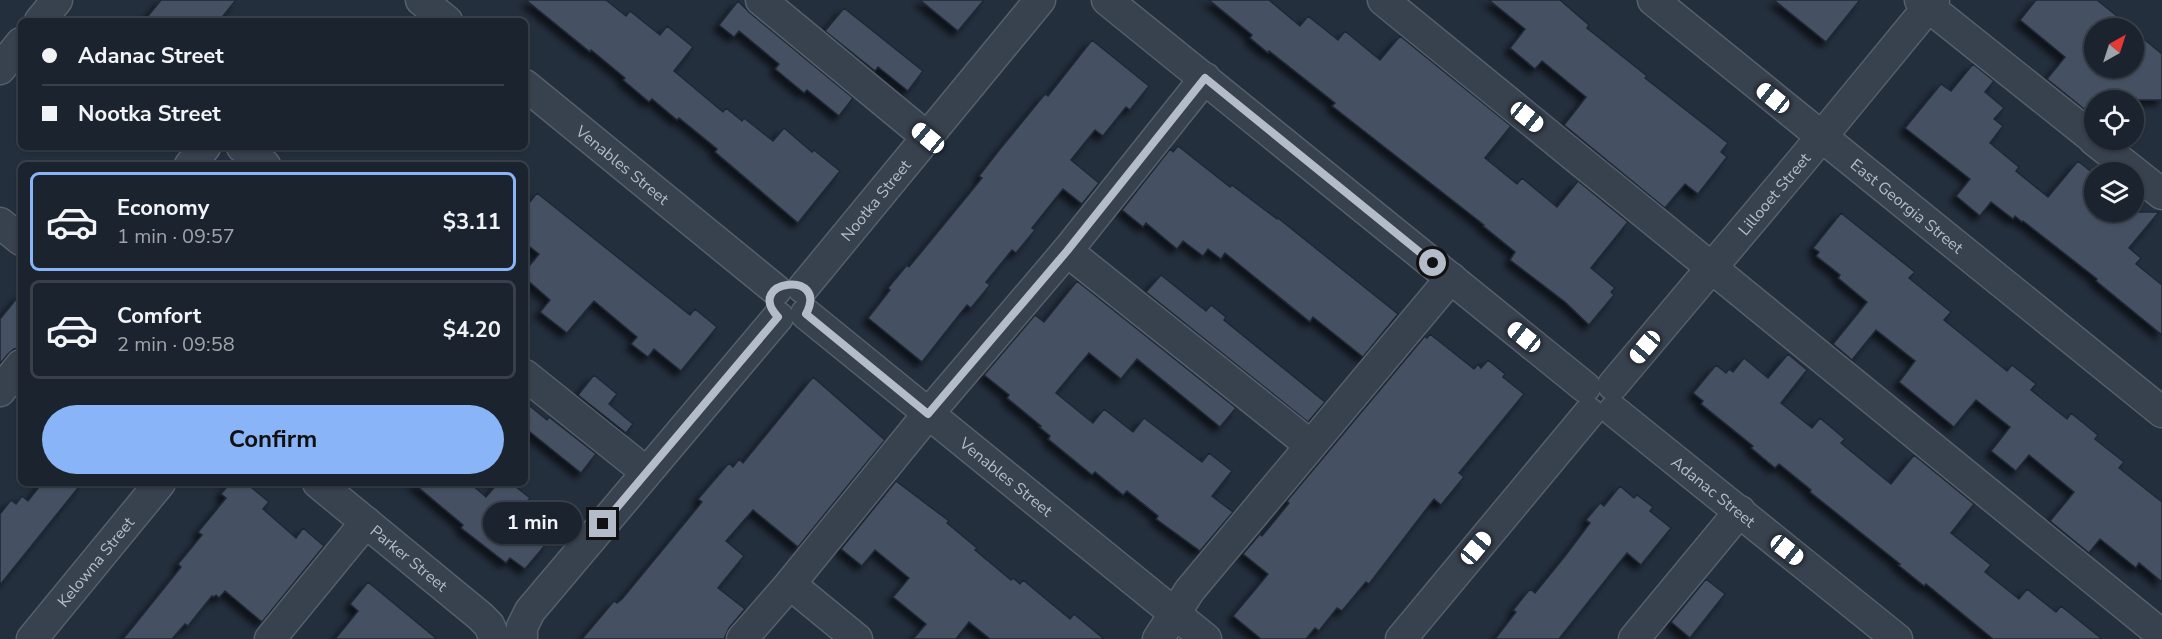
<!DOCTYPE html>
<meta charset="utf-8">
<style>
:root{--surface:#1b232e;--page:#282f3a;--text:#f1f3f6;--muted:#a0a4aa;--line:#39404a;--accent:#8ab4f8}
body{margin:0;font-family:"Nunito Sans",sans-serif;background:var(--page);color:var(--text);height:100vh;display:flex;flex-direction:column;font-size:22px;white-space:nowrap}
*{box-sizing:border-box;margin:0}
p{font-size:20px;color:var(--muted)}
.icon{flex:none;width:33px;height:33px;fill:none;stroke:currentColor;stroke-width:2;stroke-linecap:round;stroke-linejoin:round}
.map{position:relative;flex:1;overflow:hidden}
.sheet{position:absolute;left:18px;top:162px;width:510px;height:324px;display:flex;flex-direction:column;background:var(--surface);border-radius:9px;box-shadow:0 2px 4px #0004,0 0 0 2px var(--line)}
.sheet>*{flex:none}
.hud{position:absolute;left:18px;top:18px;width:510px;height:132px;border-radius:9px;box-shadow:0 2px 4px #0004,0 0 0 2px var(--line);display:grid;align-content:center;height:132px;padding:0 24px;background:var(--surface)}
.needle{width:39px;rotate:39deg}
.buttons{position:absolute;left:2084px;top:18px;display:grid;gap:12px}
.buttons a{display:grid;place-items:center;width:60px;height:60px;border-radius:50%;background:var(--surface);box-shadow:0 2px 4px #0004,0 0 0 2px var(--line);font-size:30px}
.end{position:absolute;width:27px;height:27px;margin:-14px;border:8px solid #b4bcc9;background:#111;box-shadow:0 0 0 3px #111}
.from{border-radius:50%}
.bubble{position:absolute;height:42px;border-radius:21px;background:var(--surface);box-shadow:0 2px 4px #0004,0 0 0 2px var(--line);font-size:20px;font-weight:700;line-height:42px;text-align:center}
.car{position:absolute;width:18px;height:36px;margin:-18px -9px;border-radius:8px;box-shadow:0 0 4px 2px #0007;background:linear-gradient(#fff 24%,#345 0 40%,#fff 0 76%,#345 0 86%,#fff 0)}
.hud b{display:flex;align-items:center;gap:21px;height:57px;font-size:22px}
.hud b+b{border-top:2px solid var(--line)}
.hud i{width:15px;height:15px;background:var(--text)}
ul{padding:10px 0 0;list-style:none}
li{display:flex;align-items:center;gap:18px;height:99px;margin:0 12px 9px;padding:0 12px;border:3px solid var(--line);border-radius:9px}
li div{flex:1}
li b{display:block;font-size:22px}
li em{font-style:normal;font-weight:700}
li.selected{border-color:var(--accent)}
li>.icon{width:54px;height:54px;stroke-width:1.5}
.button{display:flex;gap:12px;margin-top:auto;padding:12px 24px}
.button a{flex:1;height:69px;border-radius:36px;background:var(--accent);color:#111;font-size:24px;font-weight:700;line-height:69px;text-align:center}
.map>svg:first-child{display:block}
.building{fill:#455162;stroke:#1f2835;stroke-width:1.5;filter:url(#shadow)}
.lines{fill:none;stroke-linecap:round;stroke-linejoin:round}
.minor-casing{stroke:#565f6c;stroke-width:33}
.minor{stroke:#38414e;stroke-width:30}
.route{stroke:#b4bcc9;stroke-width:8}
.labels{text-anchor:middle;stroke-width:4.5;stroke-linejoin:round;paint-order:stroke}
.street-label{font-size:16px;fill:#b4bcc9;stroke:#1d2633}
</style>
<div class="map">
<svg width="2162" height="639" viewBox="0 0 2162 639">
<defs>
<filter id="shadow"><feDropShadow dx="-5.5" dy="5.5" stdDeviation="3" flood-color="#0009"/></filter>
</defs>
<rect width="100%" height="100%" fill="#242f3e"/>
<path class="building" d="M161 0H236L219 21H144Z
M526 0H606L626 16 630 11 660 35 667 26 693 47 674 71 723 112 726 108 742 121 744 118 773 141 784 128 812 152 814 150 840 171 798 223 715 152 717 149 679 118 677 120 652 99 649 102 623 80 625 78 591 50 590 52Z
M920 0H984L958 31Z
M1209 0H1269L1300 26 1308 16 1338 40 1345 31 1380 60 1400 36 1511 126 1485 158 1517 184 1522 178 1557 207 1578 181 1628 222 1591 268 1615 288 1611 292 1614 295 1589 325 1565 302 1510 260 1515 252 1483 226 1484 225 1332 106 1335 103 1269 51 1268 53 1250 38 1252 35Z
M1489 0H1560L1589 25 1587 28 1647 76 1645 78 1728 143 1721 152 1727 157 1698 194 1685 184 1665 208 1564 125 1586 97 1542 61 1535 69 1510 48 1525 29Z
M1774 0H1860L1826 42Z
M2036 0H2097L2132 28H2094V68H2133V30L2162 54V100H2094V117L2047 79 2065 57 2020 20Z
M738 1 750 13 853 98 839 116 807 90 804 93 775 69 779 64 739 31 734 37 719 25Z
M844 8 923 71 908 91 878 67 875 71 825 31Z
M1092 40 1149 86 1130 110 1126 107 1103 136 1095 130 1071 160 1099 183 1082 204 1063 189 1032 228 1035 230 1016 253 1012 250 986 282 990 285 971 308 967 305 922 362 868 318 890 290 888 288 907 265 909 267 982 178 979 176 1000 149 1045 94 1048 96Z
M1973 64 1994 81 1985 92 2004 108 1994 119 2003 126 1990 143 2019 167 2016 171 2048 197 2078 161 2094 174V212H2159L2129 248 2141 258 2136 264 2162 285V335L2096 281 2097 279 2023 221 2022 222 2015 216 2013 219 1991 202 1980 216 1956 196 1970 179 1905 128 1941 84 1951 91Z
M1178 146 1230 187 1232 185 1277 219 1278 218 1398 314 1363 357 1313 317 1310 322 1225 253 1221 259 1208 249 1203 256 1183 241 1177 249 1146 223 1143 227 1122 210 1170 149 1173 152Z
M537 193 690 315 695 309 717 327 681 371 654 349 648 357 631 344 637 337 594 301 567 333 540 312 550 300 525 278V271L539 254 525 243V208Z
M1841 213 1915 272 1909 278 1951 312 1944 320 2007 371 2012 365 2036 384 2031 390 2067 419 2071 413 2098 435 2095 439 2124 462 2119 468 2162 502V582L2139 563 2136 568 2100 539 2089 553 2050 521 2074 492 2029 455 2016 471 1991 451 2010 427 1976 400 1954 427 1899 382 1915 361 1876 330 1852 360 1833 344 1867 302 1838 278 1840 275 1816 256 1819 252 1813 248Z
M1161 275 1206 311 1211 305 1226 317 1224 320 1325 402 1308 422 1146 292Z
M1077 281 1236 408 1220 427 1137 359 1121 379 1089 353 1056 393 1093 423 1104 409 1133 432 1144 418 1202 462 1209 453 1232 471 1212 496 1233 512 1200 551 1156 519 1158 516 1127 491 1123 495 1095 472 1092 475 1048 439 1050 436 1039 427 1041 426 1007 398 1009 395 984 375 1035 315 1044 322Z
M21 293V348L14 349 8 354 0 364V319Z
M1430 334 1474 369 1478 364 1481 368 1488 360 1505 374 1503 377 1524 394 1459 473 1464 477 1441 505 1434 499 1369 584 1366 582 1342 611 1337 608 1319 631 1315 628 1306 639H1261L1233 616 1268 574 1243 554 1260 534 1262 536 1289 503 1287 501 1425 336 1427 338Z
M1788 354 1807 370 1781 403 1812 428 1820 418 1845 439 1841 443 1891 484 1914 455 1974 504 1951 533 1991 565 1985 572 2019 599 2027 589 2056 612 2061 606 2102 639H1993L1926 584 1924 586 1898 565 1900 564 1810 492 1811 490 1779 464 1775 468 1751 448 1753 446 1701 404 1703 401 1693 393 1716 365 1726 373 1729 369 1733 372 1744 358 1768 378Z
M594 375 617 394 609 404 633 424 626 433 578 395Z
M813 377 885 440 798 547 753 510 726 541 744 556 718 588 745 609 729 628 724 639H582L614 601 617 603 622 599 702 502 698 499 729 463 733 467 739 459 743 463Z
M525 402 547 420 549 417 596 454 581 473 525 428Z
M896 481 949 521 947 523 977 548 975 550 1011 580 1013 578 1020 584 1023 580 1070 619 1074 614 1104 639H990L969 622 956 639H913L926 624 893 597 909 578 875 550 862 566 841 549Z
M42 483H82L0 585V514L11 500 16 504 22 496 28 501Z
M230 483H246L269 502 263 509 296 538 303 528 324 546 262 622 225 591 219 598 216 595 214 597 212 596 188 626 185 624 172 639H123L181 567 178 564 202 535 198 532 226 498 221 494Z
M413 483H470L486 497 498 483H511L530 498 515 516 547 543 525 569 510 558 506 563 461 528 463 525Z
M1620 486 1634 498 1637 495 1653 507 1650 511 1671 528 1641 565 1627 553 1559 639H1495L1516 612 1513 610 1530 589 1535 593 1565 556 1590 523 1586 520 1600 503 1604 506Z
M1706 579 1725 594 1690 638 1671 622Z
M368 582 437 639H335L358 611 350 604Z"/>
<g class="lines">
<g class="minor-casing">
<g id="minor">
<path d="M421 0 447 21"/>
<path d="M761 0 928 138"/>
<path d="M1107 0 1585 387"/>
<path d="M1383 0 2162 635"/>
<path id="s1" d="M1653 0 2162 412"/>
<path d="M1920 0 2094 139"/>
<path d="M40 21 57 0"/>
<path d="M0 69 21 43"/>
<path id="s2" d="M525 85 776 290"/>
<path d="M2094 140 2162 194"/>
<path d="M242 147 265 165"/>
<path d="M190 165 205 147"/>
<path d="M0 223 21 240"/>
<path d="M1067 251 1310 445"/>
<path id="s3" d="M803 288 1040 0"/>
<path id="s4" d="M806 314 1206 639"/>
<path d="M525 375 646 472"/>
<path id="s5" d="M1613 385 1804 158 1934 0"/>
<path d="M0 391 21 365"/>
<path id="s6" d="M1614 411 1897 639"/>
<path id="s7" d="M318 483 480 616 489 625 495 639"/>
<path d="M790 584 857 639"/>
<path id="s8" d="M32 639 160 483"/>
<path d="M270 639 366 522"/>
<path d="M522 639V627L530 611 778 317"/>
<path d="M742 639 790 584 928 414 1067 251 1205 78"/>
<path d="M1158 639 1190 590 1451 278"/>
<path d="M1401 639 1589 413"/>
<path d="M1634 639 1740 511"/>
</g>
</g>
<use href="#minor" class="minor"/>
</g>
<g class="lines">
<path class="route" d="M603 524 778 317C743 280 830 269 806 314L928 414 1067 251 1205 78 1433 263"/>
</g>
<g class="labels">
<g class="street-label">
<text dy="6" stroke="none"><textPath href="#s2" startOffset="126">Venables Street</textPath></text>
<text dy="6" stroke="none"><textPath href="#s5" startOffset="250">Lillooet Street</textPath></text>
<text dy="6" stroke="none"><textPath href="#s3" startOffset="114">Nootka Street</textPath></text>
<text dy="6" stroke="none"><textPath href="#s1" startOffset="327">East Georgia Street</textPath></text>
<text dy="6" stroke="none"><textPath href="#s4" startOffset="258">Venables Street</textPath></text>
<text dy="6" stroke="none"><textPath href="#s6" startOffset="128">Adanac Street</textPath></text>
<text dy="6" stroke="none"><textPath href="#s7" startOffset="118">Parker Street</textPath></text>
<text dy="6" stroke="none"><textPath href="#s8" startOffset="100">Kelowna Street</textPath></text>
</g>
</g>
</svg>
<div class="buttons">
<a><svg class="needle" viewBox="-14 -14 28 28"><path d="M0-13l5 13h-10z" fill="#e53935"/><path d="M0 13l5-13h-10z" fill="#a0a4aa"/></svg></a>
<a><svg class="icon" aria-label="locate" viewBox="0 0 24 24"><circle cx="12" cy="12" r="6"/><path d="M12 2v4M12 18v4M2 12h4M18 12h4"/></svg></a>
<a><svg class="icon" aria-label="layers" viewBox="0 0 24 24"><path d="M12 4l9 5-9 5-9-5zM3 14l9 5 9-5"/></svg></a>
</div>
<i class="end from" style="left:1433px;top:263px"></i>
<i class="end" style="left:603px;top:524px"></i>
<div class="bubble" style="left:483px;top:502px;width:99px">1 min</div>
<i class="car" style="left:1773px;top:98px;rotate:309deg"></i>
<i class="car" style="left:1527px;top:117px;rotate:129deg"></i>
<i class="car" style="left:928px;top:138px;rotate:310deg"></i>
<i class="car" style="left:1524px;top:337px;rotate:309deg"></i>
<i class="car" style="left:1645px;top:347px;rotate:220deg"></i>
<i class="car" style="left:1476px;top:548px;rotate:40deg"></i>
<i class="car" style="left:1787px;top:550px;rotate:129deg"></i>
<div class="hud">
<b><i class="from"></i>Adanac Street</b>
<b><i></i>Nootka Street</b>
</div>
<section class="sheet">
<ul>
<li class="selected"><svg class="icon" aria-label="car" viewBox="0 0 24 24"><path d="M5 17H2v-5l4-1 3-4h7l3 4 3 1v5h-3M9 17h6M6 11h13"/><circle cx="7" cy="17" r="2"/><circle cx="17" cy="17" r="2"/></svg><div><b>Economy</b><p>1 min · 09:57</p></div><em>$3.11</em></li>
<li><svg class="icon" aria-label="car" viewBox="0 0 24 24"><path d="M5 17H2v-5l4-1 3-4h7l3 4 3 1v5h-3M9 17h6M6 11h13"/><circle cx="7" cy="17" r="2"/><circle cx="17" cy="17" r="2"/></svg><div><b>Comfort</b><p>2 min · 09:58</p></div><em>$4.20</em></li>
</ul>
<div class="button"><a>Confirm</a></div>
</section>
</div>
